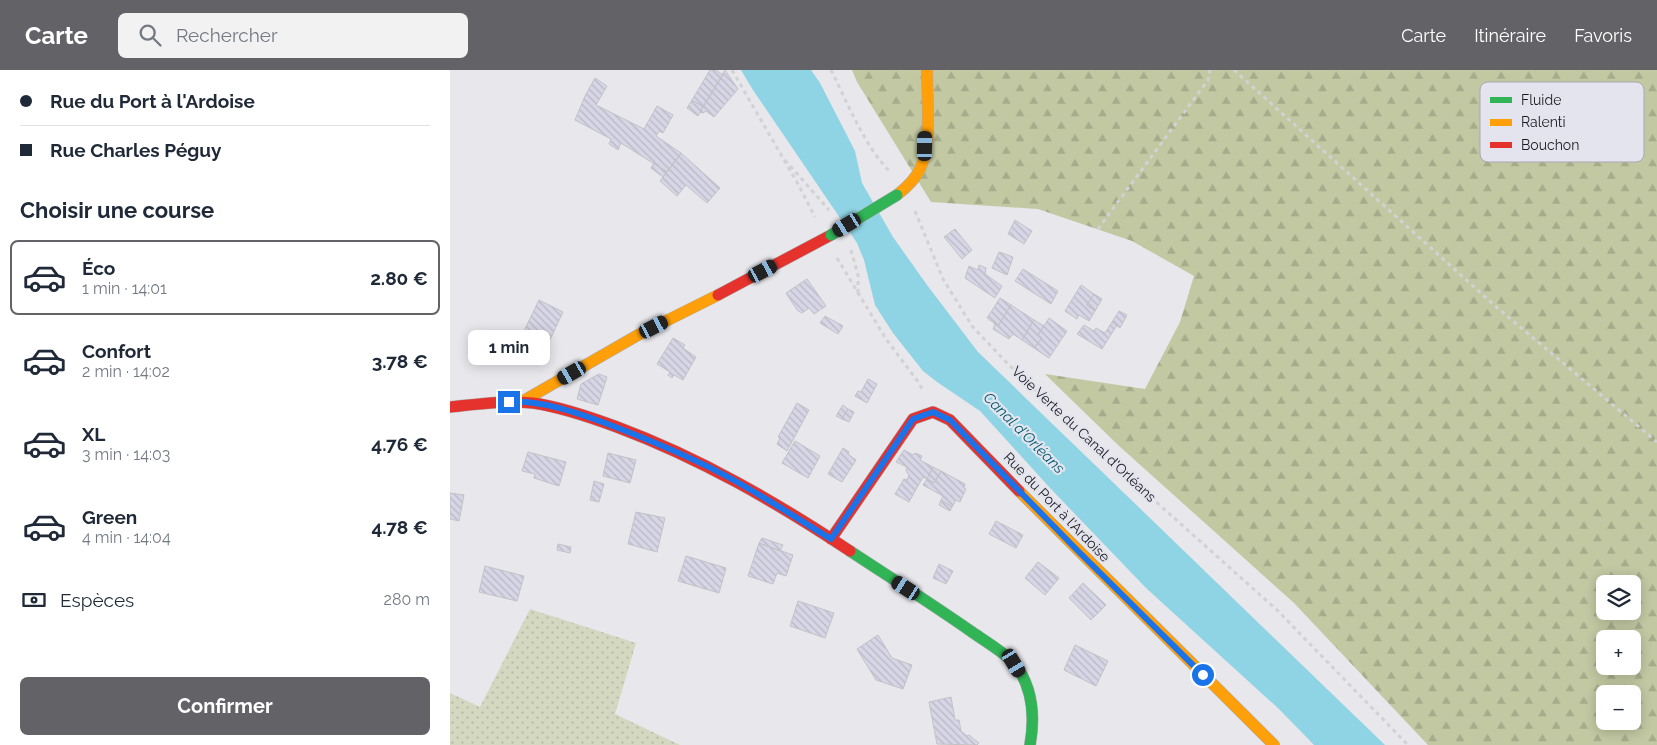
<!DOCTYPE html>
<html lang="fr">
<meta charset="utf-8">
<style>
:root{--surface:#fff;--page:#f2f2f3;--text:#1f2937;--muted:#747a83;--line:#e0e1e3;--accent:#626267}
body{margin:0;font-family:Raleway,sans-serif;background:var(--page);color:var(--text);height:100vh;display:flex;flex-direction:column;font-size:19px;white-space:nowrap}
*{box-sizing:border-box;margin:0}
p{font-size:16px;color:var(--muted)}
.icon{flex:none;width:28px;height:28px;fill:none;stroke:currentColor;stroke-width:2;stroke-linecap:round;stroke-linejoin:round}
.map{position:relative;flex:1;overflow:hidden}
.drawer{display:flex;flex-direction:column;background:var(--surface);width:450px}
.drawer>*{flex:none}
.guide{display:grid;align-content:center;height:110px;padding:0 20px;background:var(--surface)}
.buttons{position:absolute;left:1146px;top:505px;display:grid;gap:10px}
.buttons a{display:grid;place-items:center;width:45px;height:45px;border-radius:8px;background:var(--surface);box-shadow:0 2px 12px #0003;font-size:25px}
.end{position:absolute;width:22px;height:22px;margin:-11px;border:6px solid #1a73e8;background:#fff;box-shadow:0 0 0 2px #fff}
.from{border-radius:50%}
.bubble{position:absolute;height:35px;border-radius:8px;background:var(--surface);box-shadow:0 2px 12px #0003;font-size:16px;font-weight:700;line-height:35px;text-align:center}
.car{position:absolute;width:15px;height:30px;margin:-15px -8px;border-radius:6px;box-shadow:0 0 4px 1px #0007;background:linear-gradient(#222 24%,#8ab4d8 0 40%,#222 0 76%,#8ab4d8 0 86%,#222 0)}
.guide b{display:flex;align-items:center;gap:18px;height:48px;font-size:19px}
.guide b+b{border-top:1px solid var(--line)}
.guide i{width:12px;height:12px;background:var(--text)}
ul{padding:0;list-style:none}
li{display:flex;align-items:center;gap:15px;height:75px;margin:0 10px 8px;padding:0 10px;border:2px solid transparent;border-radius:8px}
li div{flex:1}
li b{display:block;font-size:19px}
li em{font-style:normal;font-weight:700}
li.current{border-color:var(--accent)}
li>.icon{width:45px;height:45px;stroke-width:1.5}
h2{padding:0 20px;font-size:22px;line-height:60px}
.pay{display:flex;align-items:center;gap:12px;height:55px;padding:0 20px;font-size:19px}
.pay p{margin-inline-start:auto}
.action{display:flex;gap:10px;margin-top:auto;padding:10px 20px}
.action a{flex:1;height:58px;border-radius:8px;background:var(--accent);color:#fff;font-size:20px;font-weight:700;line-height:58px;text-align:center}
header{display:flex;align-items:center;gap:30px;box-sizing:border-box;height:70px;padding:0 25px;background:var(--accent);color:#fff}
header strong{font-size:24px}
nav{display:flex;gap:28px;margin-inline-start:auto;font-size:18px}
.search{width:350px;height:45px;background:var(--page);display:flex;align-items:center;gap:12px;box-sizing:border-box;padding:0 18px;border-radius:8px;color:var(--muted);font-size:19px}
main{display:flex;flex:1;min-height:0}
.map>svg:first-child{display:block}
.grass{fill:url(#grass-dots)}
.forest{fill:url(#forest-firs);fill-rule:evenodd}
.water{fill:#8fd4e4}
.building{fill:url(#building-back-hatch);stroke:#c2c2c6}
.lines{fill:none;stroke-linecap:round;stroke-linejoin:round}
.fast-casing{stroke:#aaaaae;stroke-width:12}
.slow-casing{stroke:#aaaaae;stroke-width:12}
.jam-casing{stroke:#aaaaae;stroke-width:12}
.path{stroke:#d2d2d4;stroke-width:3;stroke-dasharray:4 4;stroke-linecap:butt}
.fast{stroke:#30b455;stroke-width:11}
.slow{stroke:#ff9f0a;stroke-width:11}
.jam{stroke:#e5322d;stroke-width:11}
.fast-bridge-casing{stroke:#aaaaae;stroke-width:12;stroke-linecap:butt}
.fast-bridge{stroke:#30b455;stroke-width:11}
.route{stroke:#1a73e8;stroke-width:6}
.labels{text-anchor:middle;stroke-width:4.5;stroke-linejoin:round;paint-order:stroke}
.street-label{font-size:14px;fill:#1b1b1f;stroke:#e4e4ef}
.water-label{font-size:15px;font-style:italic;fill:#025c6b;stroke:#e4e4ef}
.key{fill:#e4e4ef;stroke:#a8a8b1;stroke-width:1}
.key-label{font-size:14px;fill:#1b1b1f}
</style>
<header>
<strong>Carte</strong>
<div class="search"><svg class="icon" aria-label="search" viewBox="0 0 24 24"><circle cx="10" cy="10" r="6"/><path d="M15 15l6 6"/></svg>Rechercher</div>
<nav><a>Carte</a><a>Itinéraire</a><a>Favoris</a></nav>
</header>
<main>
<section class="drawer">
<div class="guide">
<b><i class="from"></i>Rue du Port à l'Ardoise</b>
<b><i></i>Rue Charles Péguy</b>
</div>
<h2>Choisir une course</h2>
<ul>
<li class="current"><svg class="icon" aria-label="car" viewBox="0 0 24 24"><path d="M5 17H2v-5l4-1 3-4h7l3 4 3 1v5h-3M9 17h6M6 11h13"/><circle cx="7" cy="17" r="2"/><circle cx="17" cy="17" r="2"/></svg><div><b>Éco</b><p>1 min · 14:01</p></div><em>2.80 €</em></li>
<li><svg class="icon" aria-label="car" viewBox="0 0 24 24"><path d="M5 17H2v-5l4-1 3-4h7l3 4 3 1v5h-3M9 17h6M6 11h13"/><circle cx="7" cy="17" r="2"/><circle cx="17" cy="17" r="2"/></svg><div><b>Confort</b><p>2 min · 14:02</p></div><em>3.78 €</em></li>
<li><svg class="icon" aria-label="car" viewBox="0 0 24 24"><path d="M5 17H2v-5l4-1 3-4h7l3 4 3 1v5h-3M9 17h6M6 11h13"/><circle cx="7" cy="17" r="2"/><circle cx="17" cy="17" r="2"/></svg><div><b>XL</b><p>3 min · 14:03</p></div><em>4.76 €</em></li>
<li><svg class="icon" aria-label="car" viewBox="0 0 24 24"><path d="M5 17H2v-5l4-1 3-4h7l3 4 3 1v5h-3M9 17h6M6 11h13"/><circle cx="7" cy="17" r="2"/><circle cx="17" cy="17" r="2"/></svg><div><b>Green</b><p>4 min · 14:04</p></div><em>4.78 €</em></li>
</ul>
<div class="pay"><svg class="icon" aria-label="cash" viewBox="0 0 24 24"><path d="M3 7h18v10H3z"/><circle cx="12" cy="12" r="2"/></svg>Espèces<p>280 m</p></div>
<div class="action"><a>Confirmer</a></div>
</section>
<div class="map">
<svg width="1207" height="675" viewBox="0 0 1207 675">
<defs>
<pattern id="grass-dots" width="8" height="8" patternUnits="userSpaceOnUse" patternTransform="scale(1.25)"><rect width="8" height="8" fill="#d4d8c0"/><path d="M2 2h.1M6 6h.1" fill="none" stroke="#b5b9a5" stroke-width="1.8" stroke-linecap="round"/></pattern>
<pattern id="forest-firs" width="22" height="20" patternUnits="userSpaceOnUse" patternTransform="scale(1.25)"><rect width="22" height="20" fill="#c2c8a2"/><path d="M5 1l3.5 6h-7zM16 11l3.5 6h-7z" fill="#a6ab8b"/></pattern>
<pattern id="building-back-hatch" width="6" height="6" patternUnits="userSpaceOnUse" patternTransform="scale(1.25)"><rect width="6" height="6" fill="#d6d6e6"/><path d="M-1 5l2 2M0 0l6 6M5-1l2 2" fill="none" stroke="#b7b7c5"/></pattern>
</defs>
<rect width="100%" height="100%" fill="#e7e7ec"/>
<path class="grass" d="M80 539 186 573 165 644 230 675H0V623L30 637Z"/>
<path class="forest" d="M402 0H1207V675H978L844 533 668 375 595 304 695 319 730 252 744 206 682 171 588 139 481 132 407 12ZM1155 514H1182V541H1155ZM1155 569H1182V596H1155ZM1155 624H1182V651H1155Z"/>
<path class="water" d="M291 0H361L370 13 405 81 412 113 443 167 477 215 528 282 935 675H864L829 639 696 518 600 418 530 341 487 312 473 301 443 263 425 235 414 190 407 173 303 20Z"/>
<path class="building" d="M260 0H266L273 5 253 37 242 30Z
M275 0 288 19 264 47 256 41 253 43 250 42Z
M145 8 157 16 146 35 194 59 207 36 223 45 213 63 209 61 206 66 231 83 217 102 171 73 168 80 159 74 161 69 125 50 135 26Z
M242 30 253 37 248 46 237 38Z
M231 83 270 118 257 133 236 115 227 126 210 111Z
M204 93 217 102 213 107 201 98Z
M565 150 582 161 574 174 558 164Z
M505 159 522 180 512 189 494 167Z
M549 182 563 187 557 205 542 198Z
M529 195 536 198 535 204 552 216 545 228 515 208 519 196 528 200Z
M573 199 608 221 601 234 565 211Z
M357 209 376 236 364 244 359 238 352 243 347 240 336 223Z
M631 215 644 224 637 235 645 241 639 251 629 245 627 249 615 241Z
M644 224 652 229 645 241 637 235Z
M550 228 561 235 548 256 537 248Z
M89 230 113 242 97 276 72 265Z
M561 235 584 250 572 270 563 264 559 269 543 259 545 254 548 256Z
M669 241 677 245 670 258 662 252Z
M375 246 393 256 388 264 370 253Z
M599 248 617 261 599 288 584 278 592 268 588 265Z
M584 250 594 256 588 265 592 268 584 278 572 270Z
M662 252 667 255 652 279 627 264 634 255 644 261 646 258 655 263Z
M223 268 235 275 233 278 246 287 233 310 224 305 222 308 218 305 220 302 207 294Z
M149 304 157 307 148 335 127 329 131 314Z
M418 309 427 314 417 333 405 326 408 321 411 322Z
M347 333 359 340 337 381 327 374 330 368 328 367Z
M393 335 398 339 392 349 386 346Z
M398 339 404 342 399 352 392 349Z
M345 371 370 386 358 408 332 393Z
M393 378 399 382 398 384 406 390 392 412 378 404Z
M454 380 463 385 465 383 472 386 470 390 483 397 477 409 473 407 459 432 445 424 454 409 457 410 459 405 456 401 457 397 446 392Z
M78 382 116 392 109 416 84 408 85 404 72 401Z
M158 383 186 390 180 413 153 406Z
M483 397 491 401 484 413 477 409Z
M491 401 515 414 514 418 516 419 510 432 506 430 502 437 491 430 493 426 473 415 477 409 484 413Z
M144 411 154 414 149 432 140 430Z
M0 423 14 425 9 451 0 449Z
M491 430 502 437 500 441 489 435Z
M186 442 215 448 207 482 178 474Z
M546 451 573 465 566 478 539 464Z
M312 468 333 475 330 481 309 473Z
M309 473 343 485 336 506 327 503 323 514 298 506Z
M108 474 121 477 120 483 107 480Z
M236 486 276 498 269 523 228 511Z
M588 492 609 508 595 525 575 508Z
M489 494 503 501 496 514 483 508Z
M35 496 74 506 67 531 29 522Z
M633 513 656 535 641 550 619 528Z
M348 531 384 543 375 568 340 556Z
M428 565 442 588 462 595 453 619 426 610 407 579Z
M625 575 658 591 646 616 614 600Z
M501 627 505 650H509L511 661 517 666 519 665 529 673 527 675 487 674 479 632Z"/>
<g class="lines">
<g class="fast-casing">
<path id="fast" d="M400 481C441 508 482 534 522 562 532 569 558 585 565 594 583 618 585 647 580 675"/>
</g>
<g class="slow-casing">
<path id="slow" d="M447 125C456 118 465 110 470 99 482 75 477 28 477 0
M73 331 188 265 268 225
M569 421 824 675"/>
</g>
<g class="jam-casing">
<path id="jam" d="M268 225 381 165
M0 337C28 334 55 330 83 333 111 337 140 347 167 357 250 388 326 432 400 481
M381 469 463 349 483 342 500 350 569 421"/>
</g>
<path class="path" d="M282 0 348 114 365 147
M381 0C398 34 414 75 440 102
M784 0 1044 235 1207 372
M335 90 379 140
M465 141 493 209 522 256 559 295 647 379 827 540 958 675
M648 159 758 10 760 0
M401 180 408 205V223
M387 188 436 269 469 313 473 321"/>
<use href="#fast" class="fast"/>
<use href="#slow" class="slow"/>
<use href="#jam" class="jam"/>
<g class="fast-bridge-casing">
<path id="fast-bridge" d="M381 165 447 125"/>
</g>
<use href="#fast-bridge" class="fast-bridge"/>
</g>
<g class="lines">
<path class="route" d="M59 332C91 330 125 342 155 353 200 370 245 388 287 412 319 430 350 450 381 469L463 349 483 342 500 350 625 478 753 605"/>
</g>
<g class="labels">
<g class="street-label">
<text transform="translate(634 364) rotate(43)" y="5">Voie Verte du Canal d'Orléans</text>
<text transform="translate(607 437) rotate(46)" y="5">Rue du Port à l'Ardoise</text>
</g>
<g class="water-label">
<text transform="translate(574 363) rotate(45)" y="5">Canal d'Orléans</text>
</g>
</g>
<rect x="1030" y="12" width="164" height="80" rx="8" class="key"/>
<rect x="1040" y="27" width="22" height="6" fill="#30b455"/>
<rect x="1040" y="49" width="22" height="7" fill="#ff9f0a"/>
<rect x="1040" y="72" width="22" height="6" fill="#e5322d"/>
<g class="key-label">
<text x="1071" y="35">Fluide</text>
<text x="1071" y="57">Ralenti</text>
<text x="1071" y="80">Bouchon</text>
</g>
</svg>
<div class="buttons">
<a><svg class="icon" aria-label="layers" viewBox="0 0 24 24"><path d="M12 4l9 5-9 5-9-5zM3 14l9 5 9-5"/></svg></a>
<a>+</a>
<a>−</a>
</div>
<i class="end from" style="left:753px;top:605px"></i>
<i class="end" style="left:59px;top:332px"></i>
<div class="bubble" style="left:18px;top:260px;width:82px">1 min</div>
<i class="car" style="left:475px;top:76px;rotate:1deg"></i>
<i class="car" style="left:397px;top:155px;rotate:239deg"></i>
<i class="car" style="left:313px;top:201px;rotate:62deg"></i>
<i class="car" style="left:204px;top:257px;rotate:63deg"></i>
<i class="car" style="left:122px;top:303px;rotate:240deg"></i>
<i class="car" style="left:456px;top:518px;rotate:303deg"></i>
<i class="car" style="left:564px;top:593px;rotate:149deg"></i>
</div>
</main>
